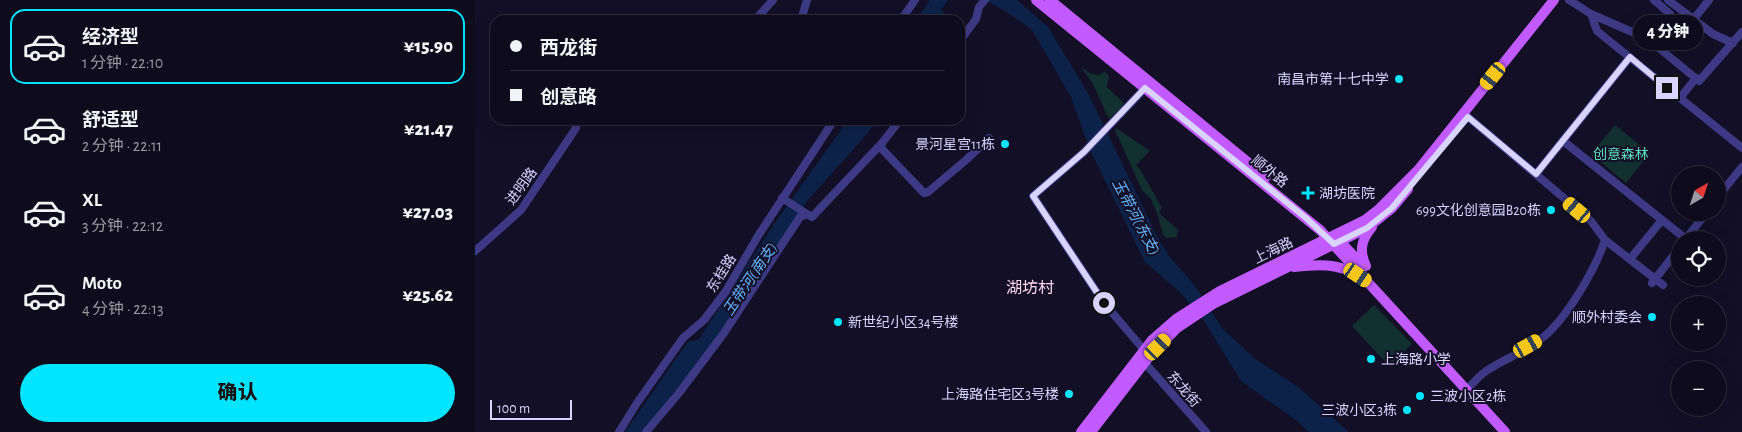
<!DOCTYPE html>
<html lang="zh">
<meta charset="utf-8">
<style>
:root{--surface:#0e0b1c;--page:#1c1929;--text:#f1f3f6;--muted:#9b9ba3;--line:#2e2b3b;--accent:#00e5ff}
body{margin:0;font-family:"Alegreya Sans","Noto Sans SC",sans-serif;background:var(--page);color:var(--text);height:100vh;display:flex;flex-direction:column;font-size:19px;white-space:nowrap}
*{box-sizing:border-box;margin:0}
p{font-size:16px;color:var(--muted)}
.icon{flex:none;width:28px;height:28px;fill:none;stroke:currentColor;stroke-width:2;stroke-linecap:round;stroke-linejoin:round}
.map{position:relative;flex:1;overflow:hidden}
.sheet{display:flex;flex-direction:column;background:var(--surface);width:475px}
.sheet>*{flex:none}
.top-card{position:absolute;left:15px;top:15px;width:475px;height:110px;border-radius:15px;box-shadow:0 5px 20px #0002,0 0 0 1px var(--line);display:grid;align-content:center;height:110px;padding:0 20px;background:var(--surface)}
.needle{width:32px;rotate:39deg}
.controls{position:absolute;left:1196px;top:166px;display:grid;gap:10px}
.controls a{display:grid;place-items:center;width:55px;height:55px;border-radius:50%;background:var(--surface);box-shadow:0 5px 20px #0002,0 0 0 1px var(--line);font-size:25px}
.scale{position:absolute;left:15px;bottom:12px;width:82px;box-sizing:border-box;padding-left:5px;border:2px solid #d9d4ff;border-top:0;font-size:14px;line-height:18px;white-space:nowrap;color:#d9d4ff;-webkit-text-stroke:4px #130f26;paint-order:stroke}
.end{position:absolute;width:22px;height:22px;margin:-11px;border:6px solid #d9d4ff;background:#111;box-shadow:0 0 0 2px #111}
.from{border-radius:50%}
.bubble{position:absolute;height:35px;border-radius:18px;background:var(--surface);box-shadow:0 5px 20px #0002,0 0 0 1px var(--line);font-size:16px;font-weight:800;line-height:35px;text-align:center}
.car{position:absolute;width:15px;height:30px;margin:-15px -8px;border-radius:6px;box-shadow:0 0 4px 1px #0007;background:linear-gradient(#f5c518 24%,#345 0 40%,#f5c518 0 76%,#345 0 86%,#f5c518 0)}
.top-card b{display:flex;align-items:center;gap:18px;height:48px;font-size:19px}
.top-card b+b{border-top:1px solid var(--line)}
.top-card i{width:12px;height:12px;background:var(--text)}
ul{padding:9px 0 0;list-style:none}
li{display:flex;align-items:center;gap:15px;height:75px;margin:0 10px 8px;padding:0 10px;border:2px solid transparent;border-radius:15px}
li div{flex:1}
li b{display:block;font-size:19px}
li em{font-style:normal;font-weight:800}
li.active{border-color:var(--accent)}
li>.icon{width:45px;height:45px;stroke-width:1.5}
.primary-button{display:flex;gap:10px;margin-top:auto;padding:10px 20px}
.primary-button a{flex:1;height:58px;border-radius:30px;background:var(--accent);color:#111;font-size:20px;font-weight:800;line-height:58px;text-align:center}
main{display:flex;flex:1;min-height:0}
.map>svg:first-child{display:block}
.green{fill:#12302f}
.water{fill:#0c2248}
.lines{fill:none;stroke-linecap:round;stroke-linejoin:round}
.minor{stroke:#3d3a85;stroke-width:8}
.major{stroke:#c25bff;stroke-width:10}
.route{stroke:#d9d4ff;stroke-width:6}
.poi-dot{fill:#00e5ff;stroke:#130f26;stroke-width:2}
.labels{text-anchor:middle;stroke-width:4;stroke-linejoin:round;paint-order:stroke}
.poi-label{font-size:14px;fill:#d9d4ff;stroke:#130f26;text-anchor:end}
.park-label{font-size:14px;fill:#5fe0c0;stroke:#130f26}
.street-label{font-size:14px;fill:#d9d4ff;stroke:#130f26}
.water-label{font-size:15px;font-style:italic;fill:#62b6ff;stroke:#130f26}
.quarter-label{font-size:16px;fill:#ffd6f0;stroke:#130f26}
</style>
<main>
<section class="sheet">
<ul>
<li class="active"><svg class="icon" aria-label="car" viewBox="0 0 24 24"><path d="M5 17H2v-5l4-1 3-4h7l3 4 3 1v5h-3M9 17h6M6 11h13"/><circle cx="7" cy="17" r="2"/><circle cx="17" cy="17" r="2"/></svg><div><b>经济型</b><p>1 分钟 · 22:10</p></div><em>¥15.90</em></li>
<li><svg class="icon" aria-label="car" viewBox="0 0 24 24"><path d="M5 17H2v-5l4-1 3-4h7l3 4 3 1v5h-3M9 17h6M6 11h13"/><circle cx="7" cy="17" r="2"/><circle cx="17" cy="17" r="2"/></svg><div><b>舒适型</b><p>2 分钟 · 22:11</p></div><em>¥21.47</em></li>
<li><svg class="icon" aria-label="car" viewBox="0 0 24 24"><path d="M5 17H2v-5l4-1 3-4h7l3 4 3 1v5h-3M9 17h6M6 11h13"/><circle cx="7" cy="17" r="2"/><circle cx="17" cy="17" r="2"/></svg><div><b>XL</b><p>3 分钟 · 22:12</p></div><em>¥27.03</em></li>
<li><svg class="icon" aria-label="car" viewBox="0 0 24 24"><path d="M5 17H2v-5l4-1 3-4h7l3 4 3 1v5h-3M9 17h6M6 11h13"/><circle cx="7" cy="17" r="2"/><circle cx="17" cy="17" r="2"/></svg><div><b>Moto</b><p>4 分钟 · 22:13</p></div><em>¥25.62</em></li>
</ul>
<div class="primary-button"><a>确认</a></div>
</section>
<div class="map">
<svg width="1267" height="432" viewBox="0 0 1267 432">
<rect width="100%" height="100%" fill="#130f26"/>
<path class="green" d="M606 67 617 74 625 75 629 71 634 76 632 87 649 103 645 109 634 119 618 84Z
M1140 125 1175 153 1151 183 1116 154Z
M641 128 675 151 661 165 666 171 687 208 684 213 703 230 702 237 691 238 688 234 683 216 676 199 667 190 640 130Z
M899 305 937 344 914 366 877 326Z"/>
<path class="water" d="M455 0H473L466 10 469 12 464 20H441Z
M511 0H542L573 27 614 95 683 238 694 256 721 287 747 328 780 359 822 386 874 432H834L822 421 766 381 731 324 706 293 670 262 615 150 596 97 557 30 535 14Z
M373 120H402L393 133 332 201 257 320 168 432H150L202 357 213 342 224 339 299 224Z"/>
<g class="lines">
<path class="minor" d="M1094 0 1116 14 1122 31 1267 148
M1193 0 1238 34 1258 43
M1116 14 1173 39 1224 81 1267 32
M280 20 298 0
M326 20 332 0
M426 20 440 0
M1218 20 1234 0
M1173 39 1195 14 1179 0
M485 41 501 19 504 7 510 0
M1205 98 1221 78
M993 117 1116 221 1130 240 1188 285
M425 120 407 143 406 148 449 193 453 192 491 160 514 138
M1088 141 1211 239
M1061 174 1155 57
M307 198 332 214
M1242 198 1267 167
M1210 240 1232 212
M0 251 46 210 101 128
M1155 259 1187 220
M1177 283 1205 247
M669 350 629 303 558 196 609 152 673 85
M669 362 731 432
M996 385C1002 379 1008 372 1016 368 1032 358 1051 351 1066 339 1091 320 1120 270 1130 240
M144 432 162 403 208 338 229 320 251 291 283 236 359 120
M171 432 204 393 249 333 325 217 332 214 337 217 407 143"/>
<path class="major" d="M561 0 845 230 1030 432
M575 0 791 177
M861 237 889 267
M891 266C884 251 886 240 897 227
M819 267C844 264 862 263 885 276
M606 432 677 340 701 319 745 291 890 220 903 210 943 170 1079 0
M616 432 674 357 702 328 738 304 892 228 917 208 933 189"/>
</g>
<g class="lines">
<path class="route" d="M629 303 558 196 609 152 670 88 831 218 859 244 892 228 917 208 993 117 1061 174 1155 57 1192 88"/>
</g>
<g class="poi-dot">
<circle cx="924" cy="79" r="5"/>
<circle cx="530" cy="144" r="5"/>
<path d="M830.5 185.5h5v5h5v5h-5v5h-5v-5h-5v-5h5z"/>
<circle cx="1076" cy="210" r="5"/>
<circle cx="1177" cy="317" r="5"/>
<circle cx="363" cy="322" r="5"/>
<circle cx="896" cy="359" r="5"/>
<circle cx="594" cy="394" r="5"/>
<circle cx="945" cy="396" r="5"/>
<circle cx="932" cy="410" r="5"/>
</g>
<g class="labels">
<g class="poi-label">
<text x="914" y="84">南昌市第十七中学</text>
<text x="520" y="149">景河星宫11栋</text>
<text x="844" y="198" text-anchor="start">湖坊医院</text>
<text x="1066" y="215">699文化创意园B20栋</text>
<text x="1167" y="322">顺外村委会</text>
<text x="373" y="327" text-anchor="start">新世纪小区34号楼</text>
<text x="906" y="364" text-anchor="start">上海路小学</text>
<text x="584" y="399">上海路住宅区3号楼</text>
<text x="955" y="401" text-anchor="start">三波小区2栋</text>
<text x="922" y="415">三波小区3栋</text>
</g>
<g class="park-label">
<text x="1146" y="159">创意森林</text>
</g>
<g class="street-label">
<text transform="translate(795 171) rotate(39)" y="5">顺外路</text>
<text transform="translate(46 186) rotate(-54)" y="5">进明路</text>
<text transform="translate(798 250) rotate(-26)" y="5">上海路</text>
<text transform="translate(246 273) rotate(-58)" y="5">东桂路</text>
<text transform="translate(709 389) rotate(49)" y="5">东龙街</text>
</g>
<g class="water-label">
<text transform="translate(661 217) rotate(62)" y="5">玉带河(东支)</text>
<text transform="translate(275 279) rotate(-56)" y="5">玉带河(南支)</text>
</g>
<g class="quarter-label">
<text x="555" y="293">湖坊村</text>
</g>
</g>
</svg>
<div class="controls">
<a><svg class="needle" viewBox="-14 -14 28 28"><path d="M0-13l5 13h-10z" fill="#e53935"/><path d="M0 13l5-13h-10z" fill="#9b9ba3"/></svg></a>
<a><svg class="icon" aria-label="locate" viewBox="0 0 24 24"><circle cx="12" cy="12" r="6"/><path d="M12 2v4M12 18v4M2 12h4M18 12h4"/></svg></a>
<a>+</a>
<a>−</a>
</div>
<div class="scale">100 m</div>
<i class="end from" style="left:629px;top:303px"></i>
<i class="end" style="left:1192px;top:88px"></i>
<div class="bubble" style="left:1158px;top:15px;width:70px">4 分钟</div>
<i class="car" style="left:1018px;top:76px;rotate:219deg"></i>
<i class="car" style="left:1102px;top:210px;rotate:310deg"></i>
<i class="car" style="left:883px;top:275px;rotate:124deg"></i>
<i class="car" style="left:1053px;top:346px;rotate:61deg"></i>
<i class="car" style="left:683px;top:347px;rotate:45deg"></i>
<div class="top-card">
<b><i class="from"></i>西龙街</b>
<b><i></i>创意路</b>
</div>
</div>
</main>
